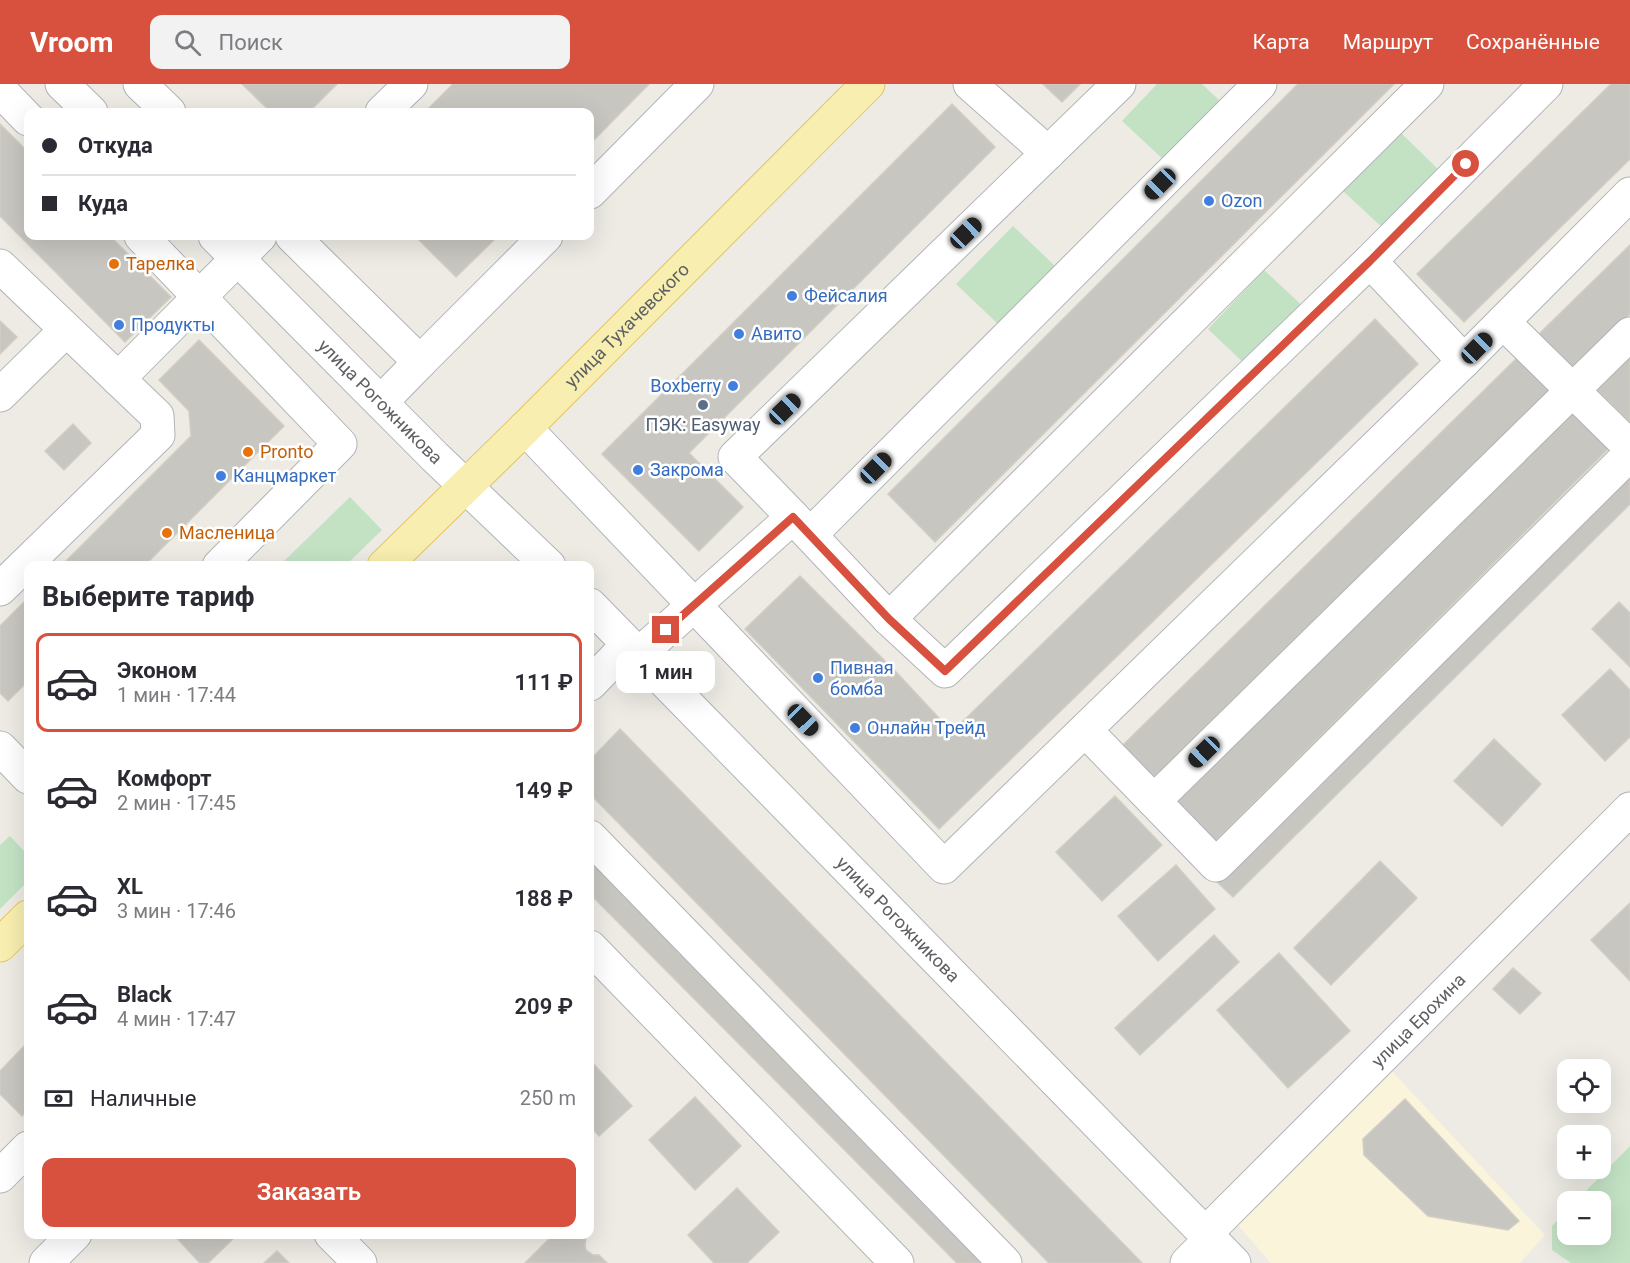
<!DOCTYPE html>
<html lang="ru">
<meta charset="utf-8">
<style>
:root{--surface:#fff;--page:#f2f2f3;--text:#2b2b33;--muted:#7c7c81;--line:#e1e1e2;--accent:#d8513f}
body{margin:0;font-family:Roboto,sans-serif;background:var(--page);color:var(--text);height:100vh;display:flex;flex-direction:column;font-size:22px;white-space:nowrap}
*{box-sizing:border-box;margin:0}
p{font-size:20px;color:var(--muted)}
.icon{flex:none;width:33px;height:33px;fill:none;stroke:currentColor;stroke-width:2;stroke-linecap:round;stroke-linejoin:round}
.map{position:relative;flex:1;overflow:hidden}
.drawer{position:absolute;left:24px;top:477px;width:570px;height:678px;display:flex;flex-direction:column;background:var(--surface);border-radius:12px;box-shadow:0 6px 24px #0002}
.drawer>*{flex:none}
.guide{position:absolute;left:24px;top:24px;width:570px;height:132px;border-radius:12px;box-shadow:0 6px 24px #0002;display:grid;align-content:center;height:132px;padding:0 18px;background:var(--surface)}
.fabs{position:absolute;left:1557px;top:975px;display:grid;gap:12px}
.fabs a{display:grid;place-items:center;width:54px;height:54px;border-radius:12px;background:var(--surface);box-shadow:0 6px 24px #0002;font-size:30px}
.end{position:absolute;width:27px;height:27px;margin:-14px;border:8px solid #d8513f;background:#fff;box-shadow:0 0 0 3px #fff}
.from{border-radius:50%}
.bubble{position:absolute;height:42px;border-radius:12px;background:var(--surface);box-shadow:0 6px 24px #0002;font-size:20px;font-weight:600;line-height:42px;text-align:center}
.car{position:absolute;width:18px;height:36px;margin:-18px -9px;border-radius:8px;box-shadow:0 0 4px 2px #0007;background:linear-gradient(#222 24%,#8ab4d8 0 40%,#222 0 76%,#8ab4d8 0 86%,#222 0)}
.guide b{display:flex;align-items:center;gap:21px;height:57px;font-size:22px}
.guide b+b{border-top:2px solid var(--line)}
.guide i{width:15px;height:15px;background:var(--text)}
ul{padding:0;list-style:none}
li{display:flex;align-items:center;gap:18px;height:99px;margin:0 12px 9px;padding:0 6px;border:3px solid transparent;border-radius:12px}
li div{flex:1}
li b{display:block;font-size:22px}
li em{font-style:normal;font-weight:600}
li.on{border-color:var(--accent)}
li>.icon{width:54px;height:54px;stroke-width:1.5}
h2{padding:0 18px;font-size:27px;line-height:72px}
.pay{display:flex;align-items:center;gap:15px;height:66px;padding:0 18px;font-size:22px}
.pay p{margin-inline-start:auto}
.action{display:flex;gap:12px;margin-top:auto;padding:12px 18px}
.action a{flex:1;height:69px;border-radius:12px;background:var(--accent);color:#fff;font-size:24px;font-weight:600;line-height:69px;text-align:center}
header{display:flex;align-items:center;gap:36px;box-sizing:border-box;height:84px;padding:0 30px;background:var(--accent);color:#fff}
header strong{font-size:28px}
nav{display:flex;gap:33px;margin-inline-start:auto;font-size:21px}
.search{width:420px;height:54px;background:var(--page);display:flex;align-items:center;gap:15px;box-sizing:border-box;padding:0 21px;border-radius:12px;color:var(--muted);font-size:22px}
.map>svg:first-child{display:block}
.commercial{fill:#faf4db}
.green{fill:#c3e2c4}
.building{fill:#c8c6c0;stroke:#d1cdc3;stroke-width:1.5}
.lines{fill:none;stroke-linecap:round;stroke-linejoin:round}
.minor-casing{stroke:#b1b4b8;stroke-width:35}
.major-casing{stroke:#e3c567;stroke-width:35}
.minor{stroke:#fff;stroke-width:33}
.major{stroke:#f7eeaf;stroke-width:33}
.route{stroke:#d8513f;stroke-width:8}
.shop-dot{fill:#3f7fe0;stroke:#fff;stroke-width:2}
.food-dot{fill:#e8710a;stroke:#fff;stroke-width:2}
.service-dot{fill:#5c6f8a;stroke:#fff;stroke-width:2}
.labels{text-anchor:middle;stroke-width:5;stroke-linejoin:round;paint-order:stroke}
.shop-label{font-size:18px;fill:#366cbe;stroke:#fff;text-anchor:start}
.food-label{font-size:18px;fill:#c56008;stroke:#fff;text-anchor:start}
.street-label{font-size:18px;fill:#5c5f63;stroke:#fff}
.service-label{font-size:18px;fill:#4e5e75;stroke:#fff}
</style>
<header>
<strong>Vroom</strong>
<div class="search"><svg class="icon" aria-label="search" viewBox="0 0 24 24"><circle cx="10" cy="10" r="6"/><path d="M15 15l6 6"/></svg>Поиск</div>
<nav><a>Карта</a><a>Маршрут</a><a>Сохранённые</a></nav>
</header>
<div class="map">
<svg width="1630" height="1179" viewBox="0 0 1630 1179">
<rect width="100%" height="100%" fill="#edebe4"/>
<path class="commercial" d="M1389 984 1545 1151 1520 1179H1271L1235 1138Z"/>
<path class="green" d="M1157 0H1202L1221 18 1165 77 1122 37Z
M1400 48 1442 89 1386 147 1343 107Z
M1013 142 1055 182 999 241 956 200Z
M1264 186 1307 226 1250 285 1208 245Z
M350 413 382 446 346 481H280Z
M10 752 28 771V797L0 825V761Z
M1630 1062V1179H1571L1552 1166V1142L1567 1126 1568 1150H1600V1118L1576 1117Z"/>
<path class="building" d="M242 0H337L309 28H271Z
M453 0H649L590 60V28H425Z
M1043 0H1080L1062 18Z
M1298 0H1394L935 458 888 410Z
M1611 0H1630V75L1464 238 1417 190Z
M952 20 995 63 689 369 743 423 699 467 602 370Z
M0 40 28 68V152H110L171 213 125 258 0 132Z
M415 152H498L456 193Z
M1630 161V230L1574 286 1539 250Z
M1375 235 1418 280 939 745 745 545 800 492 899 591 952 648Z
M0 237 17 253 0 270Z
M199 256 284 342 144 482H61L191 352 189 327 159 296Z
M1630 267V339L1593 302Z
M1520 271 1554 305 1156 696 1122 662Z
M1572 321 1612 361 1214 758 1174 718Z
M73 340 91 359 64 386 45 367Z
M1630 387V420L1233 813 1216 797Z
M28 514V597L8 617 0 609V542Z
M1619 518 1630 529V583L1592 545Z
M1610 585 1630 606V653L1605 677 1562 631Z
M620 645 1142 1179H1049L590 710V676Z
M1494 655 1541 700 1502 742 1454 697Z
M1115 712 1162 761 1102 817 1056 768Z
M590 774 994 1179H957L590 810Z
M1380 777 1417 814 1331 901 1294 864Z
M1176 781 1215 825 1158 877 1118 832Z
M1630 819V897L1591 856Z
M1214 851 1239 878 1140 971 1115 944Z
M1279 869 1350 947 1288 1004 1217 926Z
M1513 884 1541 909 1520 930 1493 905Z
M28 958V1025L22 1032 0 1010V987Z
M590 976 632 1022 599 1052 590 1042Z
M695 1013 741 1062 695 1106 649 1056Z
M1405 1015 1519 1137 1508 1146 1428 1132 1364 1071 1363 1055Z
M737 1104 779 1148 747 1179H714L688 1151Z
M173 1150H238L208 1179H200Z
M554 1150H582L586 1155 585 1162 586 1166 593 1171H599L607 1179H525Z
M277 1167 289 1179H264Z"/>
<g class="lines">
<g class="minor-casing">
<g id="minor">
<path d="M62 0 91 28"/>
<path d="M140 0 169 28"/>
<path d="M970 0 1048 69"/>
<path d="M0 6 28 35"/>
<path d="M382 28 411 0"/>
<path d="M590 108 697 0"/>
<path d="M141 152 340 360 219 482"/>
<path id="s1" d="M215 152 435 373 549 482"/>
<path d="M292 152 420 278 546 152"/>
<path d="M1370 177 1546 0"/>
<path d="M0 182 157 332 158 351 0 505"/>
<path d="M1503 238 1630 363"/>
<path d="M118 295 260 152"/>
<path d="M0 311 66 246"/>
<path d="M381 318 420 278"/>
<path d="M525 344 944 783 1464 277 1630 110"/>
<path d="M793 433 735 373 1119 0"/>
<path d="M810 451 1260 0"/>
<path id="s2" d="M590 521 1234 1179"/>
<path d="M889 535 1427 0"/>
<path d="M638 571 793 433 889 535 945 587 1370 177 1464 277"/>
<path d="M590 600 628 561"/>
<path d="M1085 646 1216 781 1630 370"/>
<path d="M0 664 28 693"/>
<path d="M1154 717 1630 250"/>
<path d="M590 753 1005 1179"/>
<path d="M590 863 897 1179"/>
<path d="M0 1092 28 1064"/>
<path d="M331 1150 360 1179"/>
<path id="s3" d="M1205 1150 1630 725"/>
<path d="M46 1179 75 1150"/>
<path d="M1187 1179 1211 1155"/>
</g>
</g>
<g class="major-casing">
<g id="major">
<path id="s4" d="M384 482 525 344 868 0"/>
<path d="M0 861 28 833"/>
</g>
</g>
<use href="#minor" class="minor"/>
<use href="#major" class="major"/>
</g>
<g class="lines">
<path class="route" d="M666 546 793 433 889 535 945 587 1370 177 1466 80"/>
</g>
<g class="shop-dot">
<circle cx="1209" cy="117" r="6"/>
<circle cx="792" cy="212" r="6"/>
<circle cx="119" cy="241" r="6"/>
<circle cx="739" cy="250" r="6"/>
<circle cx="733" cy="302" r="6"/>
<circle cx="638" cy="386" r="6"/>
<circle cx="221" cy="392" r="6"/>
<circle cx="818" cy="594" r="6"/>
<circle cx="855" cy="644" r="6"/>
</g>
<g class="food-dot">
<circle cx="114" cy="180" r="6"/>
<circle cx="248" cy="368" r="6"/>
<circle cx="167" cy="449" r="6"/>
</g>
<circle class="service-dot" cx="703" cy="321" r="6"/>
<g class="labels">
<g class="shop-label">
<text x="1221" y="123">Ozon</text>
<text x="804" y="218">Фейсалия</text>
<text x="131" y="247">Продукты</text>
<text x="751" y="256">Авито</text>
<text x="721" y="308" text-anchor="end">Boxberry</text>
<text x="650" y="392">Закрома</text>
<text x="233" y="398">Канцмаркет</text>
<text x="830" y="590">Пивная<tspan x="830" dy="21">бомба</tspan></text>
<text x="867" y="650">Онлайн Трейд</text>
</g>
<g class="food-label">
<text x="126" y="186">Тарелка</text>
<text x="260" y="374">Pronto</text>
<text x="179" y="455">Масленица</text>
</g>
<g class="street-label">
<text dy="6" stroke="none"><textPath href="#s4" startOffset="342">улица Тухачевского</textPath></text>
<text dy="6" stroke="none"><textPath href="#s1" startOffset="234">улица Рогожникова</textPath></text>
<text dy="6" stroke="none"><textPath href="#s2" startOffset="440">улица Рогожникова</textPath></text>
<text dy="6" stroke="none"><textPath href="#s3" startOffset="302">улица Ерохина</textPath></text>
</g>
<g class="service-label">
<text x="703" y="347">ПЭК: Easyway</text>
</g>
</g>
</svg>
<div class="fabs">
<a><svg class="icon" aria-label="locate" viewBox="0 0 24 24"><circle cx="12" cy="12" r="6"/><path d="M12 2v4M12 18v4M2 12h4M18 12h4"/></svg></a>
<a>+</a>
<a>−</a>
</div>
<i class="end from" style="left:1466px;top:80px"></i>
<i class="end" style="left:666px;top:546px"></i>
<div class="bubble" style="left:616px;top:567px;width:99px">1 мин</div>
<i class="car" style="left:1160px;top:100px;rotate:225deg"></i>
<i class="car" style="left:966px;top:149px;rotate:46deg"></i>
<i class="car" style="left:1477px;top:264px;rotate:45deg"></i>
<i class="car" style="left:785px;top:325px;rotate:46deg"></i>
<i class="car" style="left:876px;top:384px;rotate:45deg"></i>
<i class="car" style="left:803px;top:636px;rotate:136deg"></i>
<i class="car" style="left:1204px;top:668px;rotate:226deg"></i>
<div class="guide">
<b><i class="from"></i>Откуда</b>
<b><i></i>Куда</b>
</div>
<section class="drawer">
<h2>Выберите тариф</h2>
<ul>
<li class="on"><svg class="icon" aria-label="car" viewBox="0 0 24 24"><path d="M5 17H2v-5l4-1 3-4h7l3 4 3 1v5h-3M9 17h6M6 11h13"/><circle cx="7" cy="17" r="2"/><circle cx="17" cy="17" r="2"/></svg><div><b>Эконом</b><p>1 мин · 17:44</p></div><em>111 ₽</em></li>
<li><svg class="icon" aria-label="car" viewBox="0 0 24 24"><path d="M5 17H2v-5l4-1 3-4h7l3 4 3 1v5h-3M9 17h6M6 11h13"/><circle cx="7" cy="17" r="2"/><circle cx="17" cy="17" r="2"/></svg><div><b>Комфорт</b><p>2 мин · 17:45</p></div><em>149 ₽</em></li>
<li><svg class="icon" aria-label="car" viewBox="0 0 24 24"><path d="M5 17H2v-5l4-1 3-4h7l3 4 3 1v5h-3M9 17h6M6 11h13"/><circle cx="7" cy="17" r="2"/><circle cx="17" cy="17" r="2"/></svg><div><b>XL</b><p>3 мин · 17:46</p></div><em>188 ₽</em></li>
<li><svg class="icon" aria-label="car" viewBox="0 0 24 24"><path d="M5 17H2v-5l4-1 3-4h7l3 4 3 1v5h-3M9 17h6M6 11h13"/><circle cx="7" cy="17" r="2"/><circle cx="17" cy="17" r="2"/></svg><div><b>Black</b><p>4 мин · 17:47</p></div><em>209 ₽</em></li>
</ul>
<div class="pay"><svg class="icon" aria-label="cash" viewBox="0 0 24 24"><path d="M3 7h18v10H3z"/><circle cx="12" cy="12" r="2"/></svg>Наличные<p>250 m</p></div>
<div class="action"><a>Заказать</a></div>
</section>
</div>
